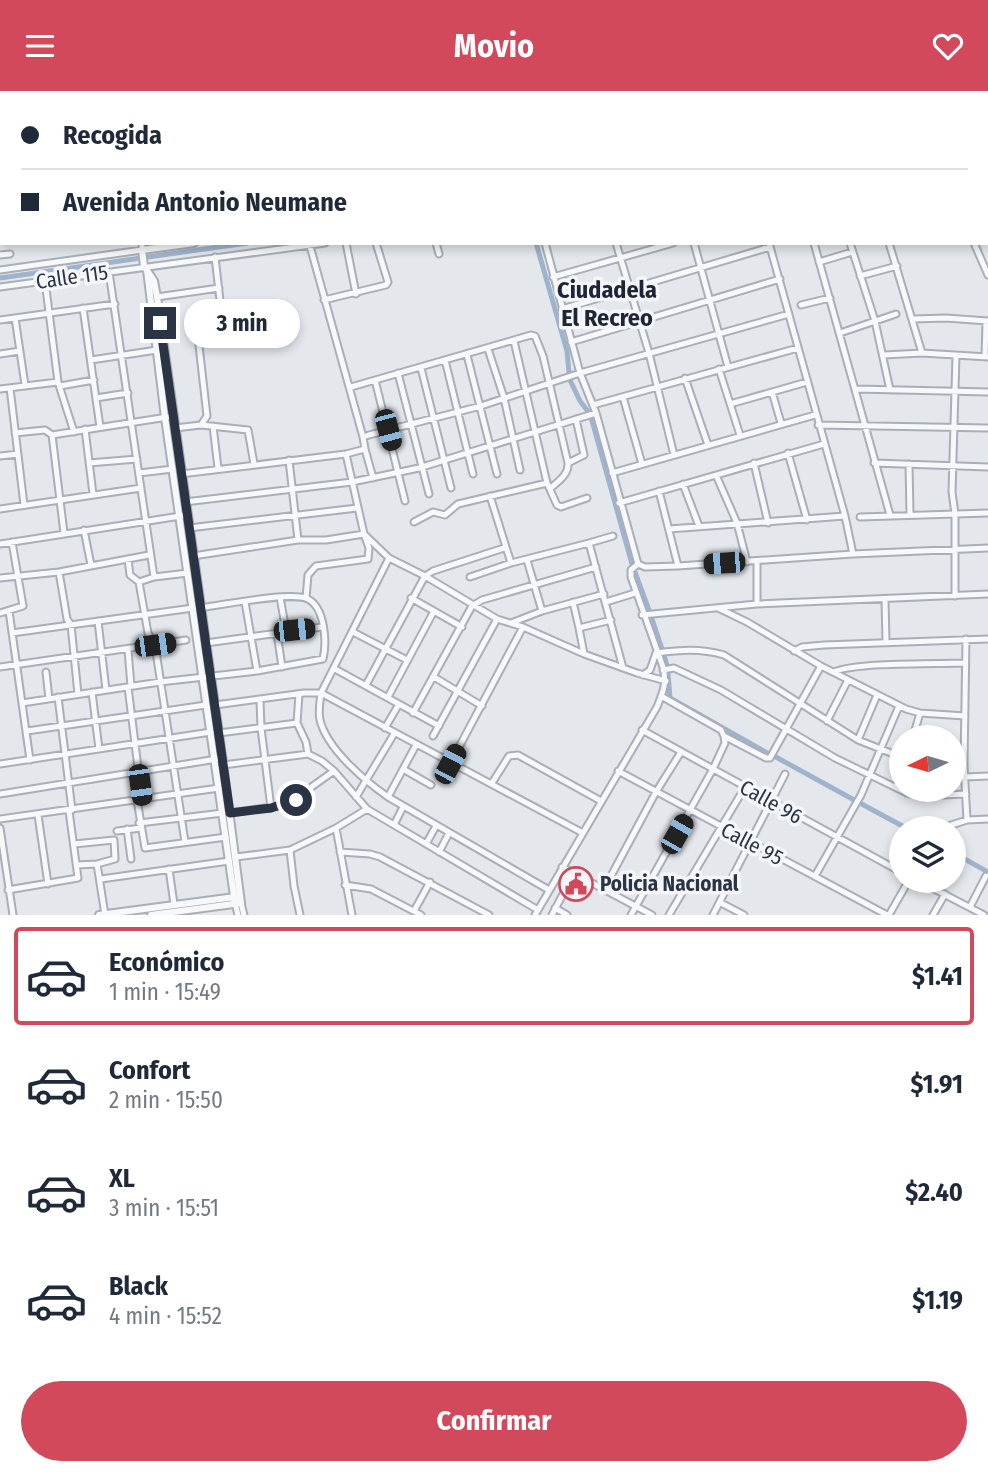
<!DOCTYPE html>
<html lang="es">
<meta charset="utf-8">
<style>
:root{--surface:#fff;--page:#f6f6f7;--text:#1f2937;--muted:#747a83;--line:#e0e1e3;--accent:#d1495b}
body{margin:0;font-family:"Fira Sans Condensed",sans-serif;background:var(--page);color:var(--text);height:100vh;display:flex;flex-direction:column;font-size:26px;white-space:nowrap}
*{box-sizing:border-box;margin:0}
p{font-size:23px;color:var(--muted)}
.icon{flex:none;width:38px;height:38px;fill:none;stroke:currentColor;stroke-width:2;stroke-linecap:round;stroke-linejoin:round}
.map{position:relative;height:824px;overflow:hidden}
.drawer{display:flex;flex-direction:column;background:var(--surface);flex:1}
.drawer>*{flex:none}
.guide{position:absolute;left:0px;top:0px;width:989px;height:154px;box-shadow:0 4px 10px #0003;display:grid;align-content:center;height:154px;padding:0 21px;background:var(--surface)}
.needle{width:46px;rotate:265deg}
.buttons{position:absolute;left:889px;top:634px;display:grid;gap:14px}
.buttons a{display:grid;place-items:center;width:77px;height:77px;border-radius:50%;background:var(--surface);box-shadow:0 4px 10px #0003;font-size:35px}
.end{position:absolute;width:32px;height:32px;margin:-16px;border:9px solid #2b3445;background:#fff;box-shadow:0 0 0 4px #fff}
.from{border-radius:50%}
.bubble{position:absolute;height:49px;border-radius:24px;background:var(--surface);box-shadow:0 4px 10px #0003;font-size:23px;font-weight:700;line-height:49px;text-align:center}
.car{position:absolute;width:21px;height:42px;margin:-21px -10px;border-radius:9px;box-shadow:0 0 5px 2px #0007;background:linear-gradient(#222 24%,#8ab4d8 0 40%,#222 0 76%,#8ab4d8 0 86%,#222 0)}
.guide b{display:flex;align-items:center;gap:24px;height:66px;font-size:26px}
.guide b+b{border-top:2px solid var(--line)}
.guide i{width:18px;height:18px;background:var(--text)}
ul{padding:12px 0 0;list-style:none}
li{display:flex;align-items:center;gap:21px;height:98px;margin:0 14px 10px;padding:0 7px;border:4px solid transparent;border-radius:7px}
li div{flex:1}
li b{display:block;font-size:26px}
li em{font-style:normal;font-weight:700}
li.on{border-color:var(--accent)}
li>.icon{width:63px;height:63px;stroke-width:1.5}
.cta{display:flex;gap:14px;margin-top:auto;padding:14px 21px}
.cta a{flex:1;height:80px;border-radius:42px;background:var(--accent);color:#fff;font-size:28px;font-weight:700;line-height:80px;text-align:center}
header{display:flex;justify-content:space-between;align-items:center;height:91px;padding:0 21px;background:var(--accent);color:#fff;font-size:32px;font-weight:700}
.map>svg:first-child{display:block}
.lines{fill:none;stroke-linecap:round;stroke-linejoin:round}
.canal{stroke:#9fb4cc;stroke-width:5}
.minor-casing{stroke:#a9aeb7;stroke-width:9}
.tertiary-casing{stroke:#a9aeb7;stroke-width:10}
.minor{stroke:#f7f8fa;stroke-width:5}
.tertiary{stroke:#f7f8fa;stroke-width:6}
.route{stroke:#2b3445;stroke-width:9}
.labels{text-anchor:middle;stroke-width:7;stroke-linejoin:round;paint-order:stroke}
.street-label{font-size:21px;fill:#2b3445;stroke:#f4f6f9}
.poi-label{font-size:21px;font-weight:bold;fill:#2b3445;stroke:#f4f6f9;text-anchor:start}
.quarter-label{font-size:24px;font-weight:bold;fill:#1d2536;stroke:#f4f6f9}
</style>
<header><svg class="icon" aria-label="menu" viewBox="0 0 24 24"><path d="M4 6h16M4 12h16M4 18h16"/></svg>Movio<svg class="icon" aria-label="heart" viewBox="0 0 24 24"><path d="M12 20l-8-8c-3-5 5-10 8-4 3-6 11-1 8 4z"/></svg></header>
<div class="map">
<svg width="988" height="824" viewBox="0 0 988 824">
<rect width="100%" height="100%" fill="#e4e7ec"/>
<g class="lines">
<path class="canal" d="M503 0V2
M536 152 567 260 569 282
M0 187 247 152
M569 287 580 310 590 323
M591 326 632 473
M635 481 649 519
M651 525 662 558
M664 564 667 575
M668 582 670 607 769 663
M774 665 856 710
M858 711 906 737
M954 762 988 781"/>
<g class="minor-casing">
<path id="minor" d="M64 0V2
M92 0 93 2
M122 0V2
M490 0V2
M509 0V2
M535 0V2
M745 0 746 2
M822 0 823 2
M952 0V2
M12 1 21 0
M172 2 188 0
M457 2 471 0
M710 2 711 0
M831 2 833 0
M876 2 881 0
M987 11 988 10
M0 21H2
M987 48H988
M0 75H2
M987 89 988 92
M0 108H2
M987 125H988
M0 134H2
M346 152 356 203
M436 152 439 163
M545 152 580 282 789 223
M616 152 649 262 674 364
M694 152 728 276
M769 152 845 425 853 463
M814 152 890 424
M850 152 875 230 890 299
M889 152 922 262
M974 152 988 184
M310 155 363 346
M0 164 10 163
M819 171 852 161
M0 179 142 159V152
M109 181 154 486
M860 185 897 175
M553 186 673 152
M45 190 58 291 74 341
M0 196 325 152
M157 206 219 197
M324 209 386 194 388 191 376 152
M801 214 830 207
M83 217 100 336
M562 218 770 156
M15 227 25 294
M913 228 946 227 988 230
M0 229 115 213
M840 242 896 223
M514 250 547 392 557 414 561 416 587 407
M571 251 780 188
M488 258 504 307 520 379
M0 263 20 260
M467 264 497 383
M884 264 922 262 988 266
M985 266 986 231
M91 269 157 259
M445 269 473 383
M421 277 451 397
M719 278 740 344
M398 282 429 403
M685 287 708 354
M375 289 405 410
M60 295 94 289
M351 296 531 244 535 245 543 265 568 372C569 384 558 390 550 398
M10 297 24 414
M0 298 58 291
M856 298 988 301
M772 301 781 332
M623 306 642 373
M96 307 128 302
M730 313 807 291
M593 314 798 257
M201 334 248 339 254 373
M818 334 988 337
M213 335 218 377
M175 337 201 334 207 325 196 228C203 221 215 226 221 218L215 166
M85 338 93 403
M15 342 45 339 52 344 174 325
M52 344 64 442
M365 358 373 387
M788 362 807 429
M0 365 18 363
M289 369 298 449
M89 372 137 368
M568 372 584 364 576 328
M754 372 768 432
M874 372 988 376
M909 373 910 423
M139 382 173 378
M612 382 815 324
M181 383 346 363
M716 384 737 432 747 471
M683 393 699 435
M659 400 678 475
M490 405 511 472
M185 411 352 391 419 377 596 322
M619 412 824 353
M0 418 141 397
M860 426 988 422
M414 431 433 421 445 424 458 413 547 392
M189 437 357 417
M669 438 845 425
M84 439 91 474
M589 452 613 445
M0 453 187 424
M193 465 298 449H326L364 443 369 457 368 468 316 475 308 484 306 507
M389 467 321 602C320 611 318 620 320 629 327 658 365 690 388 706L549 799
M128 468 130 484 139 491 148 542 155 554 185 751
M527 469 542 520
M757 470V513
M638 473 596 322 580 282 481 315 369 344 363 346 365 358 346 363 364 443 389 467 425 485 497 528 523 536 584 563 637 582 666 590
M638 473 645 476 678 475 853 463 988 457
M59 481 67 528 71 534 78 603
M470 486 511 472 589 452 623 577
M0 487 59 481 149 464
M139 491 154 486 188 482
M955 505V423L952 401 956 265
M280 506 286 540
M411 507 462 536
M885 508 886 551
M245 511 257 580
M573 511 579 537 611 529
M606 511 635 502
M718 517 747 531 821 575 906 618 920 622 965 625
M9 520 30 669
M0 522 23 515 12 451
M642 524 757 513 988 503
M98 530 106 599
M511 532 542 520 604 503
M579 537 584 563
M353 541 407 569
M12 542 193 517
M277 542 282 576
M966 548 964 674 967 729
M206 552 322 536
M128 559 131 595
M794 560 802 556 824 554 988 548
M0 576 186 549
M335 578 439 635
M663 579 674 577 721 599 835 667 907 702 919 705 966 703
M46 581 49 608
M834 581C855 571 937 573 965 572
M643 584 650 579 656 562C680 559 700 557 724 564L858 649 901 666
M434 586 482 615
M366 594 425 485 433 480 504 457
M128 596 142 709
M92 601 99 658
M299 603 297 632 306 651 308 663
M58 606 72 719
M388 606 434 520
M260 609 261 637 271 717
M22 612 160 591 257 580 323 568C327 551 325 517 308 508 293 500 221 514 200 517
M215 614 304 602H321L581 741
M413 622 472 515 482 509 596 476
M827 630 848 589
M385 637 399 613
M642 639 901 781
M27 640 206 614
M219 642 297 632
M433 645 497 528
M724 645 766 667H770L821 575
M913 646 920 622
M858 649 877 604
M416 654 403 678 431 694
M0 673 211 641
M450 673 523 536
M223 674 308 663 322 670 334 680
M954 675 964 674
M618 680 887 824
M965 686 988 685
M492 692 509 665 518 664 601 710
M0 703 223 667
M356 706 394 643
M388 706 403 678
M137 709 145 757 226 746
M230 722 286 714 334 680 367 718 538 819
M38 724 48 793
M0 728 219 697
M139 732 223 722
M394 734 403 716
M0 737 13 824
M336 737 352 824
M942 737 967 729 988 728
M127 738 131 768
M117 740 141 737
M74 753 114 749 115 768 97 773
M426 753 436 735
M290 759 294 795 300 824
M340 761 370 763 380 766 489 824
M439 761 449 742
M236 766 290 759 336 737 367 718
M77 774 97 773 105 824
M562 776 652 824
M169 778 174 813
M815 785 861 704 899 615
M101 788 229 770
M917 789 984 824
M345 794 371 798 421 824
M604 798 656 701 681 661
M8 799 78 787 69 720
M235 812 238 824
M241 812 244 824
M721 812 744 824
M970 816 986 785
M555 817 567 824
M414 820 430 791
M535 824 657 616C663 601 667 593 663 576L631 486V479L638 473
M552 824 574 782
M631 824 713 678 725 652 724 645 721 639 661 605
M669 824 745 696
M713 824 785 683
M889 824 909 789
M933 824 945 803"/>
</g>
<g class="tertiary-casing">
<path id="tertiary" d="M270 0V2
M147 179 165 327 235 812
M99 824 235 806
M151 824 241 812 219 642 157 206 154 190 144 175 142 159 194 152"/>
</g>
<use href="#minor" class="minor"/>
<use href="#tertiary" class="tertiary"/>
</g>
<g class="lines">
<path class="route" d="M160 232 230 722 271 717 296 709"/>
</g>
<defs>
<g id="civic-ring" transform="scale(1.75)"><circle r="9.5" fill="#f4f6f9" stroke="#d1495b" stroke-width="1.5"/><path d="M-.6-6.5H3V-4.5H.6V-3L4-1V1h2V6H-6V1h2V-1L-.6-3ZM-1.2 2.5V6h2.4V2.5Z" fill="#d1495b"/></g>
</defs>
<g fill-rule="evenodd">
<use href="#civic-ring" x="576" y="793"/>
</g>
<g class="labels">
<g class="street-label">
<text transform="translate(72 186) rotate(-8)" y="7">Calle 115</text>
<text transform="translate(771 711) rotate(29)" y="7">Calle 96</text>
<text transform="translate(752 753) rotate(28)" y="7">Calle 95</text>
</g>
<g class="poi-label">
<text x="600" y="800">Policia Nacional</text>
</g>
<g class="quarter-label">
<text x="607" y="207">Ciudadela<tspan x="607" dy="28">El Recreo</tspan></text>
</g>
</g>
</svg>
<div class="buttons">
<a><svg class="needle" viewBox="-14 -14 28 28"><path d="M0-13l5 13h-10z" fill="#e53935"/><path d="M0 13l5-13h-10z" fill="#747a83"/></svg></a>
<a><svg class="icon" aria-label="layers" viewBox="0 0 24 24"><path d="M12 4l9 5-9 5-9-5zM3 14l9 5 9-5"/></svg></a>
</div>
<i class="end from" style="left:296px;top:709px"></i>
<i class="end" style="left:160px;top:232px"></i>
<div class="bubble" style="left:184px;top:208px;width:116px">3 min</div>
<i class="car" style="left:388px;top:339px;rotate:165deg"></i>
<i class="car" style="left:724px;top:472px;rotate:266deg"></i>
<i class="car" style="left:294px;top:539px;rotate:84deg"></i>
<i class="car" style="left:155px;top:554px;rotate:82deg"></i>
<i class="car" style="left:450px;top:673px;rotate:28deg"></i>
<i class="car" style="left:140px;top:694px;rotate:172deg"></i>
<i class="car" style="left:677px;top:743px;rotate:30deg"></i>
<div class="guide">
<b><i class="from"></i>Recogida</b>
<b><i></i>Avenida Antonio Neumane</b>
</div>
</div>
<section class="drawer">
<ul>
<li class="on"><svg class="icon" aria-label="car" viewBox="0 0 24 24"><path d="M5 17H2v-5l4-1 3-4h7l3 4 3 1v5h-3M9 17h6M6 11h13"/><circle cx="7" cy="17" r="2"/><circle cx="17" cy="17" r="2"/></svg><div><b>Económico</b><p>1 min · 15:49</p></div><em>$1.41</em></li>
<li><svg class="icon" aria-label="car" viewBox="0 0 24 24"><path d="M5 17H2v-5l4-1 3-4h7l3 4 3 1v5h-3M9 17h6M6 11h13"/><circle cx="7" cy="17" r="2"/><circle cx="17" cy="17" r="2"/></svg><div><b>Confort</b><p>2 min · 15:50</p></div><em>$1.91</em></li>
<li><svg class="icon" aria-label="car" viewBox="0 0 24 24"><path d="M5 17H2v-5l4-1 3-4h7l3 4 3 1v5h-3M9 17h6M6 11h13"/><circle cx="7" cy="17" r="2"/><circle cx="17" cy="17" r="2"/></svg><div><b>XL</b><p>3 min · 15:51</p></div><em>$2.40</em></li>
<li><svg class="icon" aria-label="car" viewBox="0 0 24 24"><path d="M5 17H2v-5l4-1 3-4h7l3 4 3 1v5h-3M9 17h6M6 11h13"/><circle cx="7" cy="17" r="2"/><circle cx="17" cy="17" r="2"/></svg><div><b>Black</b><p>4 min · 15:52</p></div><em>$1.19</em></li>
</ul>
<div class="cta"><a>Confirmar</a></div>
</section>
